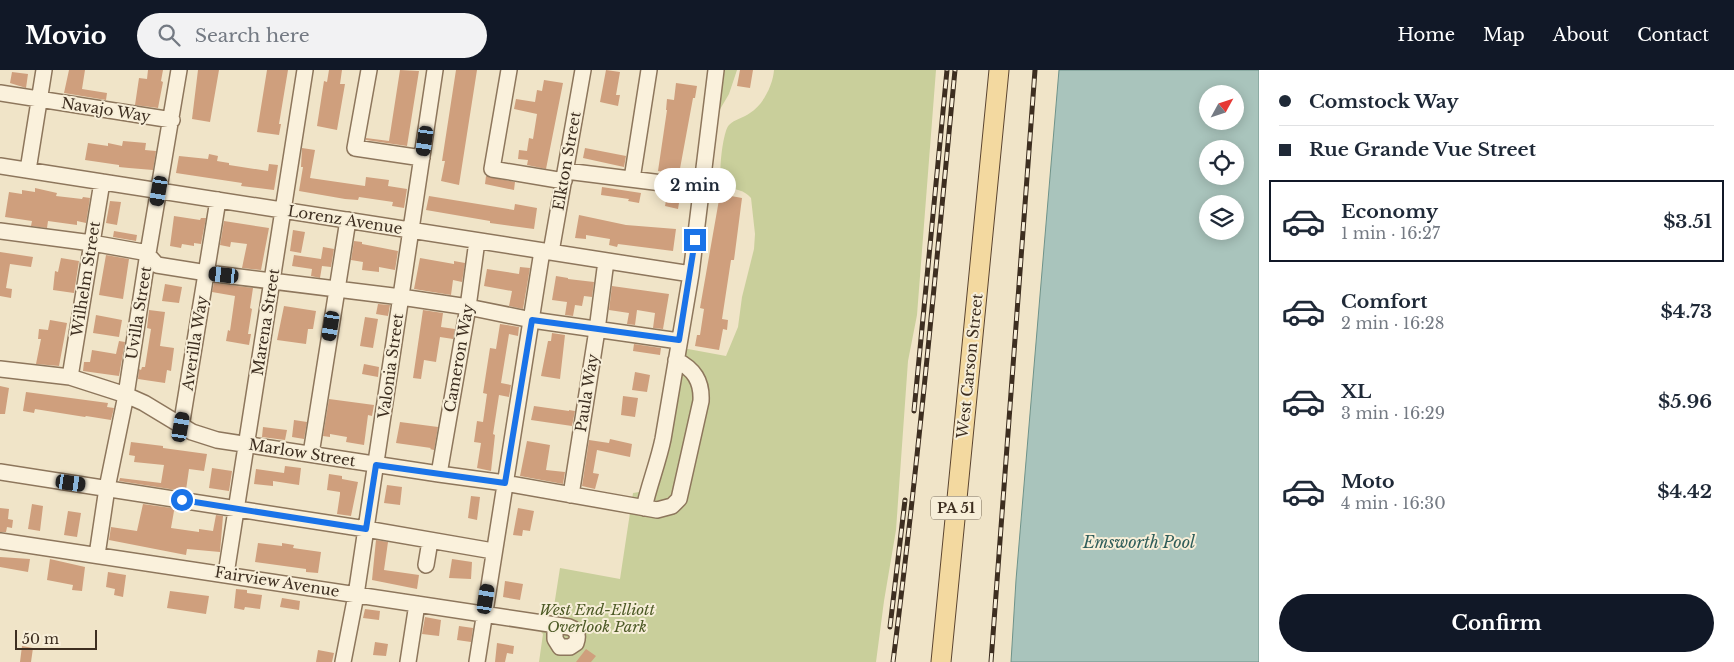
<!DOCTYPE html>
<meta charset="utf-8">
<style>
:root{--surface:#fff;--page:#f2f2f3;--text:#1f2937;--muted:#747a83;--line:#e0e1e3;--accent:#111827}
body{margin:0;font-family:"Libre Baskerville",serif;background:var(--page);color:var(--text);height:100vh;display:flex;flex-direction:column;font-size:19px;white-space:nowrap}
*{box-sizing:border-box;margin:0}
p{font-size:16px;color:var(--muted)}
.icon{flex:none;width:28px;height:28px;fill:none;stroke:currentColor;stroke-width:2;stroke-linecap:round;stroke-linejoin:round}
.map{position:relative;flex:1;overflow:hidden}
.panel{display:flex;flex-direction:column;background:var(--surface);width:475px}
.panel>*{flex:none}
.guide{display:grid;align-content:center;height:110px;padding:0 20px;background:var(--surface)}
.needle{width:32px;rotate:50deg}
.controls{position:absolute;left:1199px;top:15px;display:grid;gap:10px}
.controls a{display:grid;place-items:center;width:45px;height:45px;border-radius:50%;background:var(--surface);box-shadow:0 2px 12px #0003;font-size:25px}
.scale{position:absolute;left:15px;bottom:12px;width:82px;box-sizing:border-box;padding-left:5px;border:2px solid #3d2e20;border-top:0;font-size:14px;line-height:18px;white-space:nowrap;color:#3d2e20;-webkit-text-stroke:4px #f7eed8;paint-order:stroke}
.end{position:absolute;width:22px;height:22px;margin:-11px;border:6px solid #1a73e8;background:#fff;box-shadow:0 0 0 2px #fff}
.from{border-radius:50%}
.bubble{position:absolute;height:35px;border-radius:18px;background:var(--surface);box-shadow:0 2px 12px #0003;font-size:16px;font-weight:800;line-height:35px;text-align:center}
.car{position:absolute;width:15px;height:30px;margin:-15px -8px;border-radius:6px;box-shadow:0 0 4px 1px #0007;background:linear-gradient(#222 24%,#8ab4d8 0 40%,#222 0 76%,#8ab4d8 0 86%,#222 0)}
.guide b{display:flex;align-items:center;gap:18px;height:48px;font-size:19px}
.guide b+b{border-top:1px solid var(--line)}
.guide i{width:12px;height:12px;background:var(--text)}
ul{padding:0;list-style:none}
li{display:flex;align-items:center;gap:15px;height:82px;margin:0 10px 8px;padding:0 10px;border:2px solid transparent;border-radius:0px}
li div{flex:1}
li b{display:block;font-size:19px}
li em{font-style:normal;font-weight:800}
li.current{border-color:var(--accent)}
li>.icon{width:45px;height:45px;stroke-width:1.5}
.action{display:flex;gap:10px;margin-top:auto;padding:10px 20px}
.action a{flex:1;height:58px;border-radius:30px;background:var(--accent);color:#fff;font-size:20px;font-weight:800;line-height:58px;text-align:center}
header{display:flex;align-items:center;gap:30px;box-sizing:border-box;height:70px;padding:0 25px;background:var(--accent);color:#fff}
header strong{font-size:24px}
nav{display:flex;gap:28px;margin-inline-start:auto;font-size:18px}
.search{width:350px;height:45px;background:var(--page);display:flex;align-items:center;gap:12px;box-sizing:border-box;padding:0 18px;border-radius:28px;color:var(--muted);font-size:19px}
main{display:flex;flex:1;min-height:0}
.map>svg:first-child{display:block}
.green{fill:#c9cf9b}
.water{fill:#a9c4bc;stroke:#6f938a;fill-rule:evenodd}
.building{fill:#cf9f7d}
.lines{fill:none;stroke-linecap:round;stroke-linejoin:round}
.minor-casing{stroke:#8d765c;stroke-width:18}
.major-casing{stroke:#5b4430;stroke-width:21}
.minor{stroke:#faf1dc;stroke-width:15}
.major{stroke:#f3d9a0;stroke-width:19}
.rail-casing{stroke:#3d2e20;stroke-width:5}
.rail{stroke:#f7eed8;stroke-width:3;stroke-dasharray:9;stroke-linecap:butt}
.route{stroke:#1a73e8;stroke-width:6}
.labels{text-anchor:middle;stroke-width:4;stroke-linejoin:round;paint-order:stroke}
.shield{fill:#f7eed8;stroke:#756857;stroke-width:1}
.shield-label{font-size:14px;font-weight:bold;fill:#3d2e20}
.street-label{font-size:15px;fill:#3d2e20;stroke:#f7eed8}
.park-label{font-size:15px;font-style:italic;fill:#4d5a26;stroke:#f7eed8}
.water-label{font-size:16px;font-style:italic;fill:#2f5d5a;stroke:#f7eed8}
</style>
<header>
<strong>Movio</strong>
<div class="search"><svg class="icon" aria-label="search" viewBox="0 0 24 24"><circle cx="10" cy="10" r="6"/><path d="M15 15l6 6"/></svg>Search here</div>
<nav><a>Home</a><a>Map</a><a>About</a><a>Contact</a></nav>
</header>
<main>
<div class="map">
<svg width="1259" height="592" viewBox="0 0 1259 592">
<rect width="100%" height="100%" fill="#f0e4c8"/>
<path class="green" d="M721 0H737L729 24 719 41 717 40Z
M774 0H936L917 245 908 291 896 460 884 531 876 592H539L543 564 541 562 542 559 552 549 560 498 620 509 633 423 639 422 645 415 657 361 670 279H688L726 286 738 257 742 227 754 179 755 164 751 128C744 120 736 119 726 118 724 115 721 112 721 108 719 99 723 61 729 55 735 49 743 48 750 43 763 35 773 15 774 0Z"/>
<path class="water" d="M1059 0H1259V592H1011L1016 510ZM1208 24H1235V51H1208ZM1208 79H1235V106H1208ZM1208 134H1235V161H1208Z"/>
<path class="building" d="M69 0H85L82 19 107 23 106 30 64 23Z
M148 0H163L161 11 163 12 158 38 135 35 139 8 147 9Z
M198 0H219L210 52 192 49Z
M267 0H288L279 54H281L279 65 257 62Z
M329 0H342L340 14H345L337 60 317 56 324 11 327 12Z
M400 0 419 1 407 76 366 70V68L389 71Z
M456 0H477L459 115 441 111 445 91H442Z
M606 0 620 2 616 25H620L618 36 600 32Z
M740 0H753L750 18 737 16Z
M12 2 28 4 26 18 10 13Z
M544 10 563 13 546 99 527 95 528 90 518 89 519 80 527 81 529 68 533 69 537 44 514 39 516 29 535 32 537 20 542 21Z
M676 13 697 16 695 28H693L679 104 658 101 667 40H666L667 29 674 30Z
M123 71 146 73 145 80 156 81 153 100 129 98 119 97V95L85 90 88 73 108 76V73L122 76Z
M302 78 315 80 310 108 365 116 366 107 389 110 388 116 407 119 404 138 392 136 393 132 359 127 358 130 345 129 299 121 303 97H301Z
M585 78 626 86 624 97 583 88Z
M209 84 218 86 217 91 229 93V95L268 101 269 94 278 95 274 120 241 116 242 113 176 103 179 86 208 89Z
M486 106 515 112 514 120 485 114Z
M602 117 641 123 639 133 628 131 629 129 601 125Z
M35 118 57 123 56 126 82 129 83 127 90 128 86 153 77 151V155L48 151 47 158 31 156 32 151 5 147 9 122 22 124V120L35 122Z
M720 124 742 128 734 190H731L722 249 728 250 727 260 723 259 719 280 695 276 697 265H700L704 239 700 238Z
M667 125 680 127 678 139 665 136Z
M429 126 514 140 515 134 537 138 534 159 490 153V151L426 140Z
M110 131 121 132 117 155 106 153Z
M579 145 626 155 676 159 673 181 618 174 617 177 609 175 610 169 586 165V169L575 168Z
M174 146 200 150 201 148H206L201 174 194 173V176L182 174 181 178 170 176Z
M224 151 269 158 261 200 242 198 247 174 231 172 230 177 220 175Z
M293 160 305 162 301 183 290 181Z
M114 161 137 165 136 171 113 167Z
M354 171 362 172V174L398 181 395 200 379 197V202L362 200 363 192 351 190Z
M323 177 334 179 331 197 322 196 320 208 311 206 312 199 292 196 294 185 321 189Z
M0 182 33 187 31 197 10 194 6 218 12 219 11 228 0 226Z
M106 185 129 189 123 229 99 225Z
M61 188 79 191 74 223 53 220 55 201 58 202Z
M420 188 454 194V191L465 193 462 212 453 210 451 225 414 219Z
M520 197 530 198 523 239 509 236 512 221 484 216 487 199 519 204Z
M556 206 568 208V209L594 212 592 227 584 226 582 236 575 235 573 246 565 245 567 232 552 230Z
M214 213 253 218 250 238 252 239 248 264H251L249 275 226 271 228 260 230 261 235 226 212 222Z
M165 214 182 217 179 233 162 231Z
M612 216 669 224 663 259 653 258 655 243 637 240 635 255 627 254 629 243 609 240Z
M378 234 390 235 388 246 376 244Z
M284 236 316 241 313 259H308L306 274 277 270Z
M149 240 165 242 160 276 174 278 171 301 167 300 165 313 138 309 139 299 141 300 142 297H145L151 259 147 258Z
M423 240 443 243 441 257 455 259 453 269 440 267 436 292 424 290 421 309 413 308Z
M96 245 122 250 119 267 93 263Z
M365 247 378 249 373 278 360 276Z
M50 250 67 253 59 296 36 294 41 269H38L39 259 48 260Z
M500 254 519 257 518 266 509 264 501 313 511 315 509 327 499 325 493 364 495 365 491 401 477 398 481 373 474 372 477 351 483 352 487 324 483 323 490 278 496 279Z
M552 263 565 265 560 309 541 306 548 271H551Z
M119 271 125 272 119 306 83 301 84 292H90L92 280 116 284Z
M634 274 661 278 660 285 633 281Z
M364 294 379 297 378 307 362 304Z
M635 302 650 305 647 322 632 320Z
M0 316 9 318 5 344H0Z
M26 322 108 333 107 337 114 338 111 350 86 346 85 347 35 339 34 343 23 341Z
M623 326 638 328 635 347 621 345Z
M329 329 374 335 372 346 368 345 364 375 346 372 347 367 330 364V367L323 366Z
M534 336 569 341V340L575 341 572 356 531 350Z
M294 350 307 352 304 369 292 367Z
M400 352 438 357 434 380 430 379 431 378 396 373Z
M263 357 287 360 285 370 262 367Z
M610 369 632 374 630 387 597 380 593 403 599 404 595 419 582 416 589 370 609 373Z
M527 371 550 375 546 400 565 402 563 414 520 406Z
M131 372 163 376V378L207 384 204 401 189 399 186 420H189V422L119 411 120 408 161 413 164 395 134 392 135 386 129 385Z
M285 396 301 398 299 415 273 411V416L254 414 256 399 284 403Z
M212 398 232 401 229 421 209 418Z
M329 404 342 406V409L358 412 351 446 337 444 340 424V422L327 420Z
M387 415 402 417 400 435 384 433Z
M471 426 480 427 477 450 468 448Z
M32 434 43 436 40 461 28 459Z
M143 434 186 440 185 443 174 441 171 458 199 462V459L213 461 216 445 223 446 220 482 187 479 186 485 109 470 111 457 137 461Z
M0 438 9 439 8 449 13 450 12 458 7 457 6 462H0Z
M518 438 534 441 530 461 523 460 522 466 513 465Z
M68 441 81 443 77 467 64 465Z
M376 470 388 472 384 500 419 505 417 519 372 510Z
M258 473 282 476V473L294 475 293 478 321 482 318 503 306 502V499L255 492Z
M0 487 30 489 28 502 0 497Z
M50 489 85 497 82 521 72 520 73 515 47 510Z
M452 489 472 492 471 509 449 508Z
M108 502 126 505 123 527 114 525 115 519 106 517Z
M505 511 523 514 520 530 503 527Z
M236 519 247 520V523L262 525 260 539 245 537 244 540 234 538Z
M170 521 209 526 206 544 167 538Z
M282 528 300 531 299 540 280 537Z
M365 539 380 541 379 550 363 548Z
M425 547 441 550 439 566 422 564Z
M459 556 473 558 471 572 457 570Z
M375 572 388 574 386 586 373 585Z
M497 573 514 576 513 584 507 583 505 592H495Z
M22 576 33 578 31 592H20Z
M586 579 596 586 591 592H576Z
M318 580 334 583 332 592H316Z"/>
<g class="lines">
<g class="minor-casing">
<path id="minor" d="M369 0 355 78 422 88
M509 0 492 99 564 111
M0 23 172 50
M0 96 691 204
M28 100 44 0
M566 101 702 118
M632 109 649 0
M0 161 92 173 148 183
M551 182 583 0
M148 185 157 195 207 203 401 227 468 237 532 250 679 271
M0 299 70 307 126 325 144 333 192 362 217 370 439 404 505 413 657 440 672 436 679 429 701 331C702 311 694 299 676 290
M70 307 102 112
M181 357 218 130
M311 384 348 150
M0 402 366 459 493 481
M439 404 468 237 477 171
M571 425 597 260 606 191
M644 438C649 415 658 393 663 369L691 204 716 0
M0 471 569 557C577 560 579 565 576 573L570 577H560L555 569V556
M97 485 107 418 126 325 148 183 179 0
M426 495 430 471
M226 504 305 0
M343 592 356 525 435 0
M408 592 417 534
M477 592 542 181"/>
</g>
<g class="major-casing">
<path id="major" d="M941 592 999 0"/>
</g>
<use href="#minor" class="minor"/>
<use href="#major" class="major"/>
<g class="rail-casing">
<path id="rail" d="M914 341 947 0
M890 557 905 430
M893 592C918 395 936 198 955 0
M991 592 1035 0"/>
</g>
<use href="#rail" class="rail"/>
</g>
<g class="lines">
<path class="route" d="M182 430 366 459 376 395 505 413 532 250 679 270 695 170"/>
</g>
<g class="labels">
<rect class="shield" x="931" y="426.5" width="50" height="23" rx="4"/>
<g class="shield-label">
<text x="956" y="443">PA 51</text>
</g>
<g class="street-label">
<text transform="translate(106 40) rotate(9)" y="5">Navajo Way</text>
<text transform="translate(567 91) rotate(-80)" y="5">Elkton Street</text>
<text transform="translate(345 150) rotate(9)" y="5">Lorenz Avenue</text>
<text transform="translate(86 209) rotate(-81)" y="5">Wilhelm Street</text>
<text transform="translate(139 243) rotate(-81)" y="5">Uvilla Street</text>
<text transform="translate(266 252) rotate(-81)" y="5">Marena Street</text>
<text transform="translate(195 273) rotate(-81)" y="5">Averilla Way</text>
<text transform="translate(459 288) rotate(-80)" y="5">Cameron Way</text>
<text transform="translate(391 296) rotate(-82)" y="5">Valonia Street</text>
<text transform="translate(970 296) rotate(-84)" y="5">West Carson Street</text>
<text transform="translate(587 323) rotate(-81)" y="5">Paula Way</text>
<text transform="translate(302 383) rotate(9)" y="5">Marlow Street</text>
<text transform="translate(277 512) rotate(9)" y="5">Fairview Avenue</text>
</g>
<g class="park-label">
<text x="597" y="545">West End-Elliott<tspan x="597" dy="17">Overlook Park</tspan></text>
</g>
<g class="water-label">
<text x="1139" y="478">Emsworth Pool</text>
</g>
</g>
</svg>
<div class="controls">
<a><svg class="needle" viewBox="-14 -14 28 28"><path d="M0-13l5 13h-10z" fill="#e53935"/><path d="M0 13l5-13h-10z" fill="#747a83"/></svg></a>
<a><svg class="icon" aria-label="locate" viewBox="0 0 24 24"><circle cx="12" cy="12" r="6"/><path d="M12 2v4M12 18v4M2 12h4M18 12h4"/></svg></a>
<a><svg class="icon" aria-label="layers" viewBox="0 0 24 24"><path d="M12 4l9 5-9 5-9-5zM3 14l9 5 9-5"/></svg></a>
</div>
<div class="scale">50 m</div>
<i class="end from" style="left:182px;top:430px"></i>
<i class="end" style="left:695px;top:170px"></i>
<div class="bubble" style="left:654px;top:98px;width:82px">2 min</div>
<i class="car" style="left:425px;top:71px;rotate:188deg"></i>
<i class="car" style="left:159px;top:121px;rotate:190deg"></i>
<i class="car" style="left:224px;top:205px;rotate:276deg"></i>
<i class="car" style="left:331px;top:256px;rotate:189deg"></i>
<i class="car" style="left:181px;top:357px;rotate:10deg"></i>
<i class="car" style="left:71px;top:413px;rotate:98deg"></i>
<i class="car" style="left:486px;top:529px;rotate:9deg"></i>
</div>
<section class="panel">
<div class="guide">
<b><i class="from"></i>Comstock Way</b>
<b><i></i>Rue Grande Vue Street</b>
</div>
<ul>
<li class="current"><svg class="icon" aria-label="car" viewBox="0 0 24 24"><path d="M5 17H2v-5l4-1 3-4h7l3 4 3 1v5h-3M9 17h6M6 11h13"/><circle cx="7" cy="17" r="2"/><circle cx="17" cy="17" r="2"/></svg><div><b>Economy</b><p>1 min · 16:27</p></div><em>$3.51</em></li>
<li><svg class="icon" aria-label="car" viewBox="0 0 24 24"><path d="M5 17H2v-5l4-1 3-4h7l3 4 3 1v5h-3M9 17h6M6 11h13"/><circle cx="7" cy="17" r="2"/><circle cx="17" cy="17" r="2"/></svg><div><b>Comfort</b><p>2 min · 16:28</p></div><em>$4.73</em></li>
<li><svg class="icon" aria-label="car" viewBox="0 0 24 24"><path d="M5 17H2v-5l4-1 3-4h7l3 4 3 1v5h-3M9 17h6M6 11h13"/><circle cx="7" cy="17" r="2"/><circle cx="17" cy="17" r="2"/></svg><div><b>XL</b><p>3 min · 16:29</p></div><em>$5.96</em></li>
<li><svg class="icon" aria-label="car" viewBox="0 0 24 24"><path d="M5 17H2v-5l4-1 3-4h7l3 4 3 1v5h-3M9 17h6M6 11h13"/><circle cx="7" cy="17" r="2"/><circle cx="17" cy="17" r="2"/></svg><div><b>Moto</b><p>4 min · 16:30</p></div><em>$4.42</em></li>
</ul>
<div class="action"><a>Confirm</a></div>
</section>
</main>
